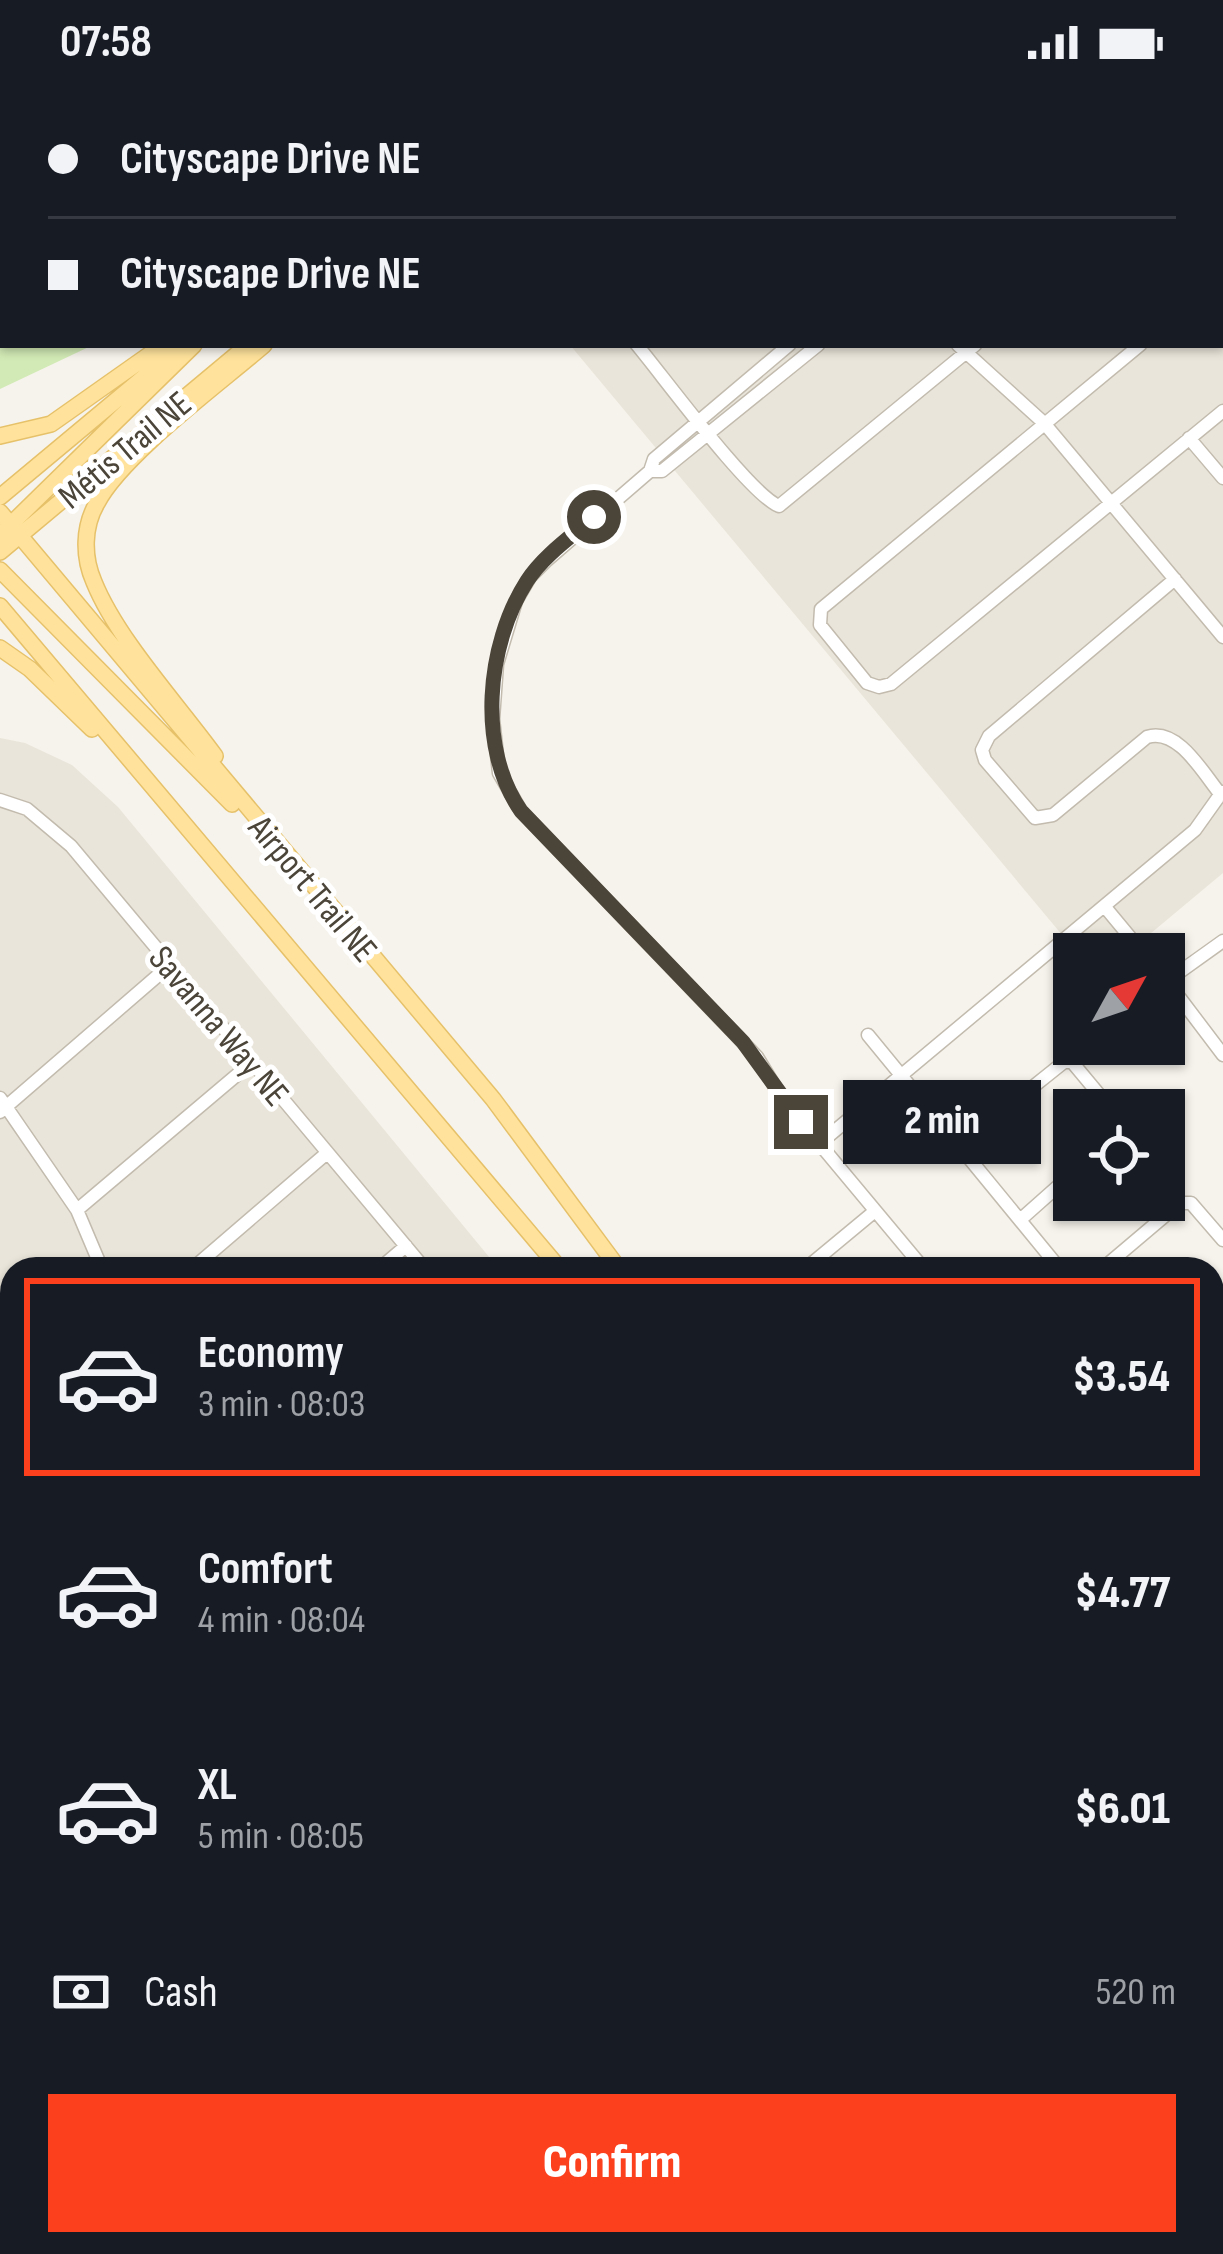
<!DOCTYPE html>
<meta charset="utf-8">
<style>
:root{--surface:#171b24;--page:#20242c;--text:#f1f3f6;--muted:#9ea1a6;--line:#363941;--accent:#fc3f1d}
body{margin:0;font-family:"Sofia Sans Condensed",sans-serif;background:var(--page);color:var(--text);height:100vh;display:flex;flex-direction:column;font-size:45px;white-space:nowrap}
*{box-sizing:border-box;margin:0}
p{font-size:39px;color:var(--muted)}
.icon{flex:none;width:66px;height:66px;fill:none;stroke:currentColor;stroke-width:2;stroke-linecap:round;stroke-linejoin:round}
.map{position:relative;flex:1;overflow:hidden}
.panel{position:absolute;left:0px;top:1173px;width:1224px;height:999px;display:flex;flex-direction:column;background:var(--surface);border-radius:36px 36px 0 0;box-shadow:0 3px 9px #0004}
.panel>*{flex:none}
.top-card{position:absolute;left:0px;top:0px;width:1224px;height:264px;box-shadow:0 3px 9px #0004;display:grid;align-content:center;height:264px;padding:0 48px;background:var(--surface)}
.needle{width:78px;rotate:50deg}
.tools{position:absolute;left:1053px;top:849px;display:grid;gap:24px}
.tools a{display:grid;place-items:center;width:132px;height:132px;border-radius:0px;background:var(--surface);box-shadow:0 3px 9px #0004;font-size:60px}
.end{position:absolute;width:54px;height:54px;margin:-27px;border:15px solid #4b4439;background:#fff;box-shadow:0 0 0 6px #fff}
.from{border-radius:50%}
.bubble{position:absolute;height:84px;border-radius:0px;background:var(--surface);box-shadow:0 3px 9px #0004;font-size:39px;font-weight:800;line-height:84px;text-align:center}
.top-card b{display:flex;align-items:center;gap:42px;height:114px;font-size:45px}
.top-card b+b{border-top:3px solid var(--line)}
.top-card i{width:30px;height:30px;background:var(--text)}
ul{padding:21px 0 0;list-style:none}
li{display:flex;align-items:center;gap:36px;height:198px;margin:0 24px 18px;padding:0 24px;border:6px solid transparent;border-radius:0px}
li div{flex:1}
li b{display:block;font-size:45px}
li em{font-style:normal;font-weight:800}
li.on{border-color:var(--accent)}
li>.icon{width:108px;height:108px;stroke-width:1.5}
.pay{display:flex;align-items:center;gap:30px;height:132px;padding:0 48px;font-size:45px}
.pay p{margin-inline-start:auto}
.primary-button{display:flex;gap:24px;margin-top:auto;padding:24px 48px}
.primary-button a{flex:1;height:138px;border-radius:0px;background:var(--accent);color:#fff;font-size:48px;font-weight:800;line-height:138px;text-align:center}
.status{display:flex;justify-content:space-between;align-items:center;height:84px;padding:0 60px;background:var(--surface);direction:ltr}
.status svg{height:33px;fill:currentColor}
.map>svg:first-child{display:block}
.residential{fill:#eae5da}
.green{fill:#d2eab5}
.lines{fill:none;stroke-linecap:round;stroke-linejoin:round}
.minor-casing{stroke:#c2bbae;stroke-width:15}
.major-casing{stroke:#e6c16a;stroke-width:18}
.minor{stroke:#fff;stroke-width:12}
.major{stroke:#ffe39c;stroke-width:15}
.route{stroke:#4b4439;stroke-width:15}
.labels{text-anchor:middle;stroke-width:10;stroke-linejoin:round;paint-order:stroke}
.street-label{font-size:36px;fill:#4b4439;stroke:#fff}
</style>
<div class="status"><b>07:58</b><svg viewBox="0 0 49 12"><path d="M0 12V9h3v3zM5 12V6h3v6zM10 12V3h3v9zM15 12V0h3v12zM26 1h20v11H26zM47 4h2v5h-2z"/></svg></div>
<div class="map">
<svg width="1223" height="2170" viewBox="0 0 1223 2170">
<rect width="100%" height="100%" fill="#f6f3ec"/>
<path class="residential" d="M1137 0H1223V789L1126 870H1078L570 261H1221V3H1135Z
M0 654 25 659 72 681 118 723 499 1185H12V1446L0 1456Z
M0 1708 12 1723V2160H387L396 2170H0Z
M416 2160H898L886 2170H403Z"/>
<path class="green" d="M0 0H365L368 3H3V261H93L0 305Z
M762 2160H889L877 2170H771Z"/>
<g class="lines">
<g class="minor-casing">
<path id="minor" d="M1151 0 1155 3
M1177 0 1179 3
M703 3 707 0
M1099 3 1102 0
M1115 3 1119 0
M1221 50 1223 53
M1221 70 1223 72
M1221 195 1223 194
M637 261C663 292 750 411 779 422L975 261
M789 261 654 375 650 387H662L818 261
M958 261 1044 339 1223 553
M1140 261 821 525 820 541 867 599 879 603 891 600 1223 327
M1189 354 1223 394
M650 387 547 476 530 493 516 517 497 580 493 635 499 689 521 727 757 973 783 1016 924 1185
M1175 495 989 652 982 666 985 676 1035 734 1053 731 1147 653C1178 643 1203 689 1221 711
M0 716 27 725 71 762 425 1185
M1105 823 1144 870
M1164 893 1223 971
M1167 897 1223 857
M868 951 1060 1185
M0 1014 77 1126 102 1185
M0 1028 170 881
M819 1060 1195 746 1222 708
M959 1062 1064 978H1072L1112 1026
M77 1126 251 979
M1020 1136 1074 1088
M192 1185 327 1069
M379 1185 406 1162
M805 1185 875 1127
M1102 1185 1180 1119H1191L1223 1156
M1212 1216 1223 1207
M0 1255 12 1277
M0 1309 12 1300
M1212 1338 1223 1328
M0 1472 12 1462
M1212 1529 1223 1543
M0 1671 12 1687
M0 1697 12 1712
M1212 1698 1223 1691
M0 1906 12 1921
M0 1976 12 1966
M0 1998 12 1987
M219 2160 229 2170
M411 2160 419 2170
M429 2160 438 2170
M914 2160 923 2170
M8 2170 17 2160
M196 2170 208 2160
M734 2170 746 2160
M893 2170 905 2160
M1092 2170 1098 2160"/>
</g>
<g class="major-casing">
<path id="major" d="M490 3 494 0
M555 3 558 0
M0 352 51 340 163 261
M0 413 180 263
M0 428 493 1015 619 1185
M0 451 194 261
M0 468 248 261
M0 486 232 720
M0 522 560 1185
M0 564 30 585 92 645
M215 672C178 621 117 555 94 498 83 473 83 443 97 419 122 371 220 299 264 261
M1212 1965 1223 1978"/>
</g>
<use href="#minor" class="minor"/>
<use href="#major" class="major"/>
</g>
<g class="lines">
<path class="route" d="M594 433C572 452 543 472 527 497 486 561 477 664 521 727L743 958 801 1038"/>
</g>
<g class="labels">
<g class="street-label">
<text transform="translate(124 365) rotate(-40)" y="13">Métis Trail NE</text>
<text transform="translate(314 804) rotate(50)" y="13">Airport Trail NE</text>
<text transform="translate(220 941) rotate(50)" y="13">Savanna Way NE</text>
</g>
</g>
</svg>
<div class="tools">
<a><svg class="needle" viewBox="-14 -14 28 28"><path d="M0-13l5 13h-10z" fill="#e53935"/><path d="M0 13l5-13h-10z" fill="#9ea1a6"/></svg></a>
<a><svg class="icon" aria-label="locate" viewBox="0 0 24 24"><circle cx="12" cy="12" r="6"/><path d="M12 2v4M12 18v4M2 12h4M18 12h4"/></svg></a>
</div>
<i class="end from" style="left:594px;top:433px"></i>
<i class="end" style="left:801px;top:1038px"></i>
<div class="bubble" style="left:843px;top:996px;width:198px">2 min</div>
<div class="top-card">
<b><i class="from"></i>Cityscape Drive NE</b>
<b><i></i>Cityscape Drive NE</b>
</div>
<section class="panel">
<ul>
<li class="on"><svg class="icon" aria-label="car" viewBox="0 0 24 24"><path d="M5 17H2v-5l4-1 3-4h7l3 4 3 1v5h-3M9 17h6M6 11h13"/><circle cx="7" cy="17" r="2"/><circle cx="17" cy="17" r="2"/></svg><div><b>Economy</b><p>3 min · 08:03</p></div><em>$3.54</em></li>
<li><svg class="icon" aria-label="car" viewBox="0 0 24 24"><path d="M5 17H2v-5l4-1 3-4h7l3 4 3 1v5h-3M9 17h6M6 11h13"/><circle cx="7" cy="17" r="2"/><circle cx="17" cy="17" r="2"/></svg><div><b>Comfort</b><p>4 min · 08:04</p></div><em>$4.77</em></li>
<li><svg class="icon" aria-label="car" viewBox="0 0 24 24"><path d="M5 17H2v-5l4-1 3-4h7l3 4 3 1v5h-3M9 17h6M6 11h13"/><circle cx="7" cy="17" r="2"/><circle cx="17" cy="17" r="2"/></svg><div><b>XL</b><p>5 min · 08:05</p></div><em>$6.01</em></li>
</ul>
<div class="pay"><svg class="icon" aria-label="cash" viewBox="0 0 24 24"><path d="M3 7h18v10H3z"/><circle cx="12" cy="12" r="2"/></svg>Cash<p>520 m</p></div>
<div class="primary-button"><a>Confirm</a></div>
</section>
</div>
